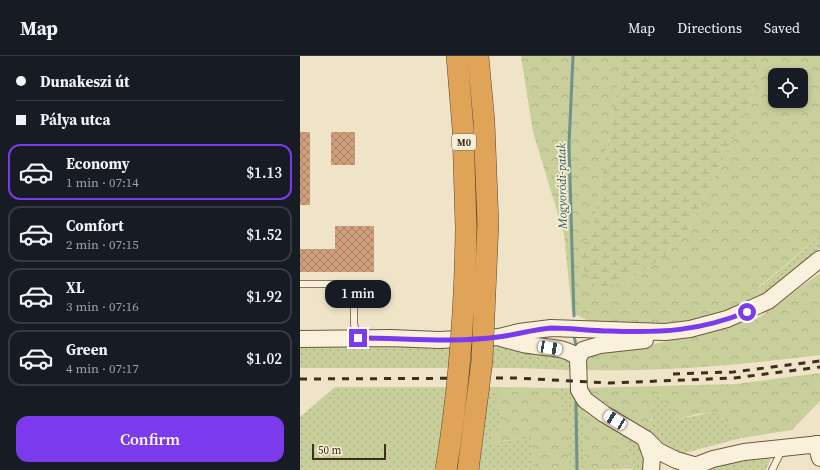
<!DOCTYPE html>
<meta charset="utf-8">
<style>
:root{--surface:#171b24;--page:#242831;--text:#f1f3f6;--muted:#9ea1a6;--line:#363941;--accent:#7c3aed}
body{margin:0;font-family:"Source Serif 4",serif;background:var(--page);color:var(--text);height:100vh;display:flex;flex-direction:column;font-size:15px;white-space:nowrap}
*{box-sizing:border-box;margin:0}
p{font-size:13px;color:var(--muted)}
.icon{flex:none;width:22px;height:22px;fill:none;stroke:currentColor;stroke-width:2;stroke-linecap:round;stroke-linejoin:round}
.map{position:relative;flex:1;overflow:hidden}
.side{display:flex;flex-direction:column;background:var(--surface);width:300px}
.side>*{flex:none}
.hud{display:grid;align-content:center;height:88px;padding:0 16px;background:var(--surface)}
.buttons{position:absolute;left:468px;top:12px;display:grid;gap:8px}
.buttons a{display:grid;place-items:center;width:40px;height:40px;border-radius:8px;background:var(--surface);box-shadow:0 2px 6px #0003;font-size:20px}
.scale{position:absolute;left:12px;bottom:10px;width:74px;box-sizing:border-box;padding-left:4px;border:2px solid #3d2e20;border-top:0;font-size:11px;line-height:14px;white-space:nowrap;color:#3d2e20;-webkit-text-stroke:3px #f7eed8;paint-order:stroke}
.end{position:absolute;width:18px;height:18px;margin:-9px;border:5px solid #7c3aed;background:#fff;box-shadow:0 0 0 2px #fff}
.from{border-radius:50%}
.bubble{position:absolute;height:28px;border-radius:12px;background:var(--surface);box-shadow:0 2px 6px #0003;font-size:13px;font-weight:600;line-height:28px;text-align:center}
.car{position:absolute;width:12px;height:24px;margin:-12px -6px;border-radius:5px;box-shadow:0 0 3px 1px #0007;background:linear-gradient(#fff 24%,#345 0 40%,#fff 0 76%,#345 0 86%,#fff 0)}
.hud b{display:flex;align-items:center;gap:14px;height:38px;font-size:15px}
.hud b+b{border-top:1px solid var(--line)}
.hud i{width:10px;height:10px;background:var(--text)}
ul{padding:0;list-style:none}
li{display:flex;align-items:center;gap:12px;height:56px;margin:0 8px 6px;padding:0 8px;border:2px solid var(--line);border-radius:12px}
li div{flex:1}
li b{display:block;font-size:15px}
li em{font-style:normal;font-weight:600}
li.active{border-color:var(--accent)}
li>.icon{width:36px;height:36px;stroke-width:1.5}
.primary-button{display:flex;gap:8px;margin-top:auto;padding:8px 16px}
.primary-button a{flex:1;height:46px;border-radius:12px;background:var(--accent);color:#fff;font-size:16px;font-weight:600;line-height:46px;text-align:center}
header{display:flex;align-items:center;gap:24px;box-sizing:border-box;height:56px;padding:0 20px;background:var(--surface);border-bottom:1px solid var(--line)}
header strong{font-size:19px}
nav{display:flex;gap:22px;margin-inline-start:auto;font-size:14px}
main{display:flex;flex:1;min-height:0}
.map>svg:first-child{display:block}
.green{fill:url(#green-dots)}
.forest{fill:url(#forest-crowns);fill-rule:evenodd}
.wetland{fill:url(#wetland-marsh)}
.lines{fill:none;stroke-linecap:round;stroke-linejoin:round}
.stream{stroke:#6f938a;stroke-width:3}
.building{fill:url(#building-cross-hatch)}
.lane-casing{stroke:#8d765c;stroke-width:8}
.secondary-casing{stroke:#6f573f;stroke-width:18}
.highway-casing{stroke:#5b4430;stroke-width:22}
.lane{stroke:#faf1dc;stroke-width:6}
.secondary{stroke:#faf1dc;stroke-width:16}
.highway{stroke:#e0a458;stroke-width:21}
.rail{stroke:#3d2e20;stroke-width:3;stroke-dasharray:7 7;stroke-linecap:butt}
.highway-bridge-casing{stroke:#5b4430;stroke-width:22;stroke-linecap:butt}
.highway-bridge{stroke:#e0a458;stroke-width:21}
.route{stroke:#7c3aed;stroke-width:5}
.labels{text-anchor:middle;stroke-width:3.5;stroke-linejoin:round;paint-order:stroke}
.shield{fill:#f7eed8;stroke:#756857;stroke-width:1}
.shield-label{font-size:10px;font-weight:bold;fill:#3d2e20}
.water-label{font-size:12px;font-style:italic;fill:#2f5d5a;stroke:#f7eed8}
</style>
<header>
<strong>Map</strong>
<nav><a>Map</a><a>Directions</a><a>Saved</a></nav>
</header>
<main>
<section class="side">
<div class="hud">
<b><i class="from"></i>Dunakeszi út</b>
<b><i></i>Pálya utca</b>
</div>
<ul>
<li class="active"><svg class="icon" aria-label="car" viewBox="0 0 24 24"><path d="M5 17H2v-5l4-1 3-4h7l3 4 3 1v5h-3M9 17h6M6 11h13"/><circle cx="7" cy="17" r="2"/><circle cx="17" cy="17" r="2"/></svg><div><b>Economy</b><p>1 min · 07:14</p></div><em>$1.13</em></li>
<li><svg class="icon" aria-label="car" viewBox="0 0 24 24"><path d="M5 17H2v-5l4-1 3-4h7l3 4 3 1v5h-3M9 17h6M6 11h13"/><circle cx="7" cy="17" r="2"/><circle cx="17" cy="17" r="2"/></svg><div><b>Comfort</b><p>2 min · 07:15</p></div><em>$1.52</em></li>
<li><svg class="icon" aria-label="car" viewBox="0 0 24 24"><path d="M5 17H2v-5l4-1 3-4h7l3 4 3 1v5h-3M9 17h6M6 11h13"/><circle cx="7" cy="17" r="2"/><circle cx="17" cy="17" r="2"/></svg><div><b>XL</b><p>3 min · 07:16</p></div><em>$1.92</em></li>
<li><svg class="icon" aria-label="car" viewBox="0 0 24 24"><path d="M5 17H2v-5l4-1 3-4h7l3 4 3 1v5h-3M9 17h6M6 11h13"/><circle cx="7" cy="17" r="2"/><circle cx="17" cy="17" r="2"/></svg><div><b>Green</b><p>4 min · 07:17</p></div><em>$1.02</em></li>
</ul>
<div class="primary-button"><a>Confirm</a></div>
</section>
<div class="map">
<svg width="520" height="414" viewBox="0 0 520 414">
<defs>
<pattern id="green-dots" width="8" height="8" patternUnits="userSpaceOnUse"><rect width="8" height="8" fill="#c9cf9b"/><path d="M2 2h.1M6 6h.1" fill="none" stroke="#aeb285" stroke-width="1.8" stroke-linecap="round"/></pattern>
<pattern id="forest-crowns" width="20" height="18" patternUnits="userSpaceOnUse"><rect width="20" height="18" fill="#c9cf9b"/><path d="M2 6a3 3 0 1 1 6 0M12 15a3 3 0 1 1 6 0" fill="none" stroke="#aeb285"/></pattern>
<pattern id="wetland-marsh" width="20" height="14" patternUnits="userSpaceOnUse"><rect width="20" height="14" fill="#c9cf9b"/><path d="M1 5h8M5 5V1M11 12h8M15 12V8" fill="none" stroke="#aeb285"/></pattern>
<pattern id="building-cross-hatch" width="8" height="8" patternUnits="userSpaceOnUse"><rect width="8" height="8" fill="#cf9f7d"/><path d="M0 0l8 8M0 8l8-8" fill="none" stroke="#a98266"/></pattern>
</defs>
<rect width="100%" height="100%" fill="#f0e4c8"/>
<path class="green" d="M520 180V192L462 242 459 232Z
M200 286 271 302 273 314 215 312H0V288Z
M35 331H198V342L204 364 193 376V387L231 381 235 414H0V361Z
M259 332H283L302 365 285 357 283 395 287 408 285 414H267L268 377 270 373 257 344Z
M358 338 379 363 419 355 441 382 377 399 370 395 361 385 344 372 352 364 354 339Z
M328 382 341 391 348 414H333L329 395 321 383Z
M472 400 466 414H408L424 409Z"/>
<path class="forest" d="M221 0H323L292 179 281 190 322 228 366 200 389 172 450 49 459 0H520V180L459 231 462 242 415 259 368 269H297L272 257 264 178 233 76ZM475 19H501V45H475Z
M520 217V299C440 309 361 316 280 314L287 296 335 292 377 283 399 276 458 262Z
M520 317V345L492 374 441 382 419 356 397 358 379 363 358 338 354 339C354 346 355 358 351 364 346 373 331 381 322 383L329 395 333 413 285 414 287 408 283 395 284 357 302 365 283 332 435 328Z
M198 331 259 332 257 344 271 361 267 414H235L231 381 193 387V376L204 364 197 355Z"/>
<path class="wetland" d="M323 0H459L450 49 389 172 366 200 322 228 296 231 278 206 281 190 292 179Z"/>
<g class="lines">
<path class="stream" d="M273 0 269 89 274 260
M274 280 277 294
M276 347 277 414"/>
</g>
<path class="building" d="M0 76H10V149H0Z
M31 76H55V109H31Z
M35 170H74V216H0V193H35Z"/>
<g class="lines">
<g class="lane-casing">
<path id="lane" d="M0 228H46L54 234V268L58 281
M472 414 482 394"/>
</g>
<g class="secondary-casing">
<path id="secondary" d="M201 282C208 284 215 286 223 288 239 292 265 289 278 302
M0 283 90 282 139 284 199 281 219 276 251 272 365 276 390 273 427 263 468 245 520 203
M345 284 300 289 283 294 278 302 279 334 285 344 304 358 346 383 358 395 376 404 397 410
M346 385 352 402 351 414
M516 388 520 402
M387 413 413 403 444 396 520 388"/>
</g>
<g class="highway-casing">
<path id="highway" d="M157 0 163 73 166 172
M178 0 184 65 188 168"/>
</g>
<use href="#lane" class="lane"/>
<use href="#secondary" class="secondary"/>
<use href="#highway" class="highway"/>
<path class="rail" d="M373 318 433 316 520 305
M0 323 215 322 310 327 434 322 520 311"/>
<g class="highway-bridge-casing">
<path id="highway-bridge" d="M146 414C159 334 165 253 166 172
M168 414 182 305 188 168"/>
</g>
<use href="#highway-bridge" class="highway-bridge"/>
</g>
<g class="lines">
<path class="route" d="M58 282C105 282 152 287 198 281 216 279 234 273 252 272 271 272 291 275 310 275 362 277 399 275 447 256"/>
</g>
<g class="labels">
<rect class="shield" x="152" y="78" width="24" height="16" rx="3"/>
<g class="shield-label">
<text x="164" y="90">M0</text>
</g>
<g class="water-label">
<text transform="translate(262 130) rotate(-91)" y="4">Mogyoródi-patak</text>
</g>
</g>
</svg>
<div class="buttons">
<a><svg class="icon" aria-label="locate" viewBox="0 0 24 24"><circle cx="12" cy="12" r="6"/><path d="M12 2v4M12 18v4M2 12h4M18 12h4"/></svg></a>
</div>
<div class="scale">50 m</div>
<i class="end from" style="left:447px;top:256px"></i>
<i class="end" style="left:58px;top:282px"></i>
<div class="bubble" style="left:25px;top:224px;width:66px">1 min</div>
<i class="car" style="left:250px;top:292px;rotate:99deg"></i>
<i class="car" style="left:315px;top:364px;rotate:302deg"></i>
</div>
</main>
